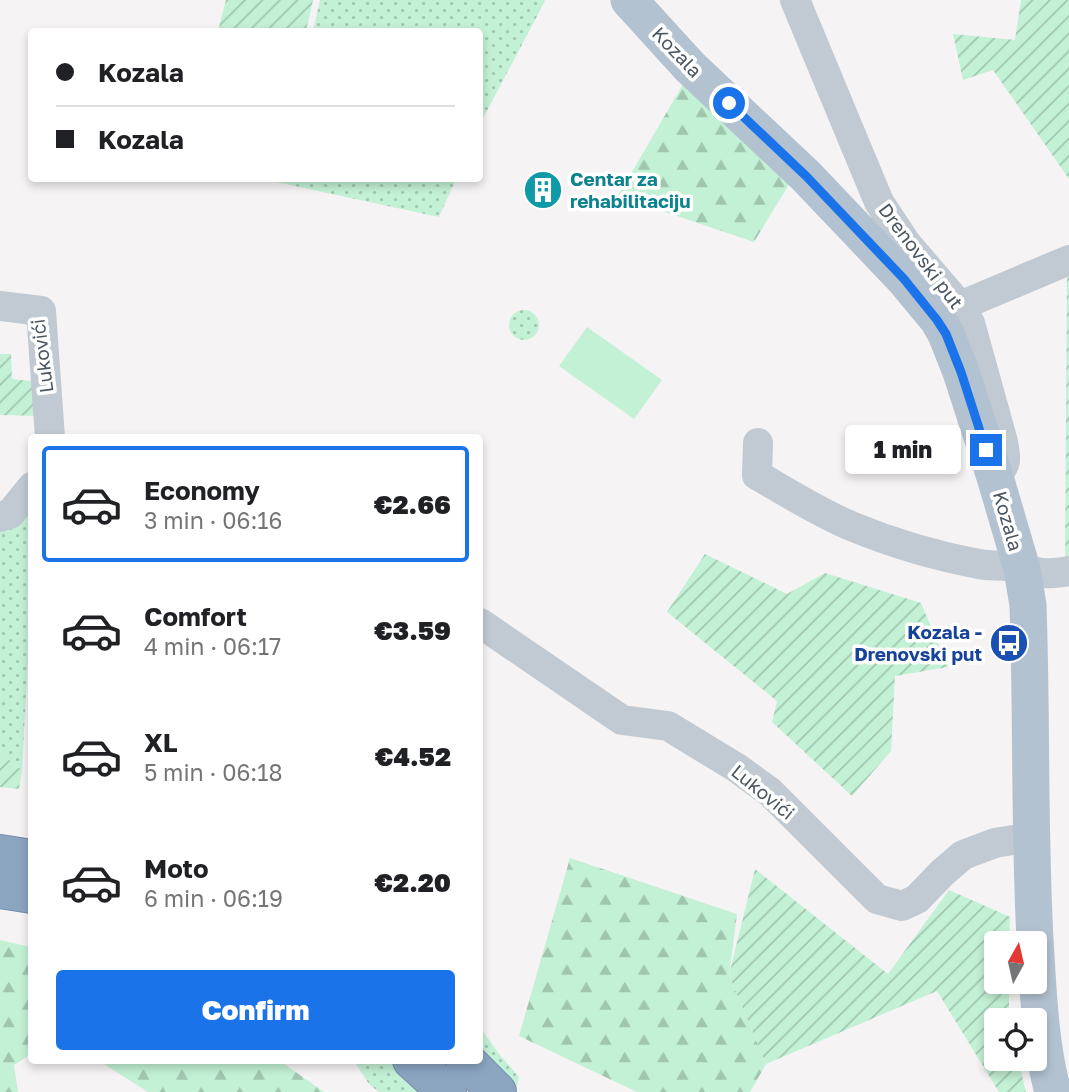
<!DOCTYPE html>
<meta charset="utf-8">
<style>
:root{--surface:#fff;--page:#f2f2f2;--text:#202124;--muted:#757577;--line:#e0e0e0;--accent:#1a73e8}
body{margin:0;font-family:"Golos Text",sans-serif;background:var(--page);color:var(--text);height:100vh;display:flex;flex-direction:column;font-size:26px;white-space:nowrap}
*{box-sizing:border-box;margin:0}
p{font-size:23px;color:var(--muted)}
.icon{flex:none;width:38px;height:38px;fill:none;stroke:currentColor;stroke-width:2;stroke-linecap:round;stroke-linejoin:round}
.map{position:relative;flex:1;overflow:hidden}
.sheet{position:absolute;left:28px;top:434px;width:455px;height:630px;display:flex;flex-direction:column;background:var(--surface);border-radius:7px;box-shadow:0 4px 10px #0003}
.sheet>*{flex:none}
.banner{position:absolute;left:28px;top:28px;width:455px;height:154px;border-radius:7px;box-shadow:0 4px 10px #0003;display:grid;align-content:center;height:154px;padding:0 28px;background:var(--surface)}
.needle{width:46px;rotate:8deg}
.fabs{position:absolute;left:984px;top:931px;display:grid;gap:14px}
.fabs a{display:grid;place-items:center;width:63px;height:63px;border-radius:7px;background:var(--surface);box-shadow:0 4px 10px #0003;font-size:35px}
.end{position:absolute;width:32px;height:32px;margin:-16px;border:9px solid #1a73e8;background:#fff;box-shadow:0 0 0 4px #fff}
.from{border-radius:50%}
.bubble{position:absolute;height:49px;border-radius:7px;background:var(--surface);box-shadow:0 4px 10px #0003;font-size:23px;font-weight:800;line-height:49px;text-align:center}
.banner b{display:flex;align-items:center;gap:24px;height:66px;font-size:26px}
.banner b+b{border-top:2px solid var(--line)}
.banner i{width:18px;height:18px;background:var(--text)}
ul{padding:12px 0 0;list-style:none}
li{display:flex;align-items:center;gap:21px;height:116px;margin:0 14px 10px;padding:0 14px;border:4px solid transparent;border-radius:7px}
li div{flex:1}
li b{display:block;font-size:26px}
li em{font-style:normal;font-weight:800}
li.selected{border-color:var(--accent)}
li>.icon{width:63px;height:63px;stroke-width:1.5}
.button{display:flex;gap:14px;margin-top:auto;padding:14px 28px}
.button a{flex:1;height:80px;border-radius:7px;background:var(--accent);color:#fff;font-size:28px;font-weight:800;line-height:80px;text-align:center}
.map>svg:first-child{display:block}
.grass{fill:url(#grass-dots)}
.forest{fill:url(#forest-firs)}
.garden{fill:url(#garden-furrows)}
.pitch{fill:#c3f1d5}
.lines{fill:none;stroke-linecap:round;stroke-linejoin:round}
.highway-casing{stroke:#7690ad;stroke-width:40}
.minor{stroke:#c1cad2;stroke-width:30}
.major{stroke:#b3c2d1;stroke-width:37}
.highway{stroke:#8ba5c1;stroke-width:38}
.route{stroke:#1a73e8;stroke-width:9}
.labels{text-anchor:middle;stroke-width:7;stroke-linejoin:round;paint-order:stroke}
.street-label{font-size:19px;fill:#4a5661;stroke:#fff}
.culture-label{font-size:19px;font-weight:bold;fill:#0d838f;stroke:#fff;text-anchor:start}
.transit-label{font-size:19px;font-weight:bold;fill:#164399;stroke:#fff;text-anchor:end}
</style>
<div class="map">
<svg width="1069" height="1092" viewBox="0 0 1069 1092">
<defs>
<pattern id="grass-dots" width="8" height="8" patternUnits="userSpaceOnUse" patternTransform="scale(1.75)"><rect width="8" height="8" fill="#c3f1d5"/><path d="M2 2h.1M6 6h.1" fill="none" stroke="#a0c6b0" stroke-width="1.8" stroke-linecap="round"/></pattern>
<pattern id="forest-firs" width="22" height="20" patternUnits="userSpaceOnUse" patternTransform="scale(1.75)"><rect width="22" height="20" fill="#c3f1d5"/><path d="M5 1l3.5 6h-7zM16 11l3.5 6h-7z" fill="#a0c6b0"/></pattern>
<pattern id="garden-furrows" width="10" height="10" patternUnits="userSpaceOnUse" patternTransform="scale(1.75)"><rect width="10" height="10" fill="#c3f1d5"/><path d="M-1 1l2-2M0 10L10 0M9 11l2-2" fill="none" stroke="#a0c6b0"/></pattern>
</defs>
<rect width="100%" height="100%" fill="#f5f3f3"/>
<path class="grass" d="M320 0H544L545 1 480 124V32L313 31Z
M265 179H456L439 217 281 183Z
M509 325a15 15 0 1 1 30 0a15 15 0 1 1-30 0Z
M31 506 32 621 29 639 22 770 0 753V531Z
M480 1027 499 1054 519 1077 516 1090 480 1054Z
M354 1061H389L427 1092H379L369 1084Z"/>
<path class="forest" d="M686 79 791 181 754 242 618 196Z
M570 858 737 914 729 975 766 1064 750 1092H637L519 1036Z
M0 940 31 947V1054L14 1065 18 1092H0Z
M99 1061H280L324 1092H148Z"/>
<path class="garden" d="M226 0H313L306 31H218Z
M1021 0H1069V179L993 70 963 80 953 34 1015 40Z
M1067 272 1069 273V560L1065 562Z
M0 354H11L12 379 39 382V416L0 415Z
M705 554 787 594 825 573 921 603 948 667 895 676 891 751 852 796 772 722 777 701 667 612Z
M0 753 22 770 19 789 0 787Z
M755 869 888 974 949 890 1010 917 1009 943H996V982H1009V1020H996V1059H1018L1026 1092H999L937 991 766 1064 729 975Z"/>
<path class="pitch" d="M587 327 662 380 634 419 559 366Z"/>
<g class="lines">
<g class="highway-casing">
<path id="highway" d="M0 854 32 859
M0 889 32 894
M412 1060 447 1092
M465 1060 497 1092"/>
</g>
<path class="minor" d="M795 0 879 202 906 243 960 306 970 323 1003 442C1006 458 1008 464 995 477
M0 306 41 311 50 438
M960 306 1069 260
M758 443 757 475C788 493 818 512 851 526 892 543 936 556 979 564 988 566 997 565 1006 566 1033 570 1041 577 1069 571
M0 517 10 514 32 487
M480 623 622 720 668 726 737 768 770 792 877 899 902 906 917 899 942 873 963 855 995 843 1031 837"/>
<path class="major" d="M629 0 690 67 806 176 904 279 938 320 946 334 961 372 995 477 1022 569 1028 605C1032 717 1029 828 1035 939 1038 988 1040 1046 1053 1092"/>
<use href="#highway" class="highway"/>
</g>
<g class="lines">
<path class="route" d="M729 103 806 176 904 279 937 320 946 334 961 372 986 450"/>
</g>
<defs>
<g id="building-disc" transform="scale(2.0125)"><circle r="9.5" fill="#0f9aa8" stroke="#fff"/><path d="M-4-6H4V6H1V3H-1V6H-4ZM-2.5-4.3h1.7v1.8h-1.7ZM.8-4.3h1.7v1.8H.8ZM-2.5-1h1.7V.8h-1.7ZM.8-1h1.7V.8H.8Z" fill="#fff"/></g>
<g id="bus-disc" transform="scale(2.0125)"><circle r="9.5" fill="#1a4fb4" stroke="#fff"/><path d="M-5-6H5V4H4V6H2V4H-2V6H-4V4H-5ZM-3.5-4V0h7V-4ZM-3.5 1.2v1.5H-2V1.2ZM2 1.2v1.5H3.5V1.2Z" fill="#fff"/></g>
</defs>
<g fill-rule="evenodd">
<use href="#building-disc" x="543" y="190"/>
<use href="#bus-disc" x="1009" y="643"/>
</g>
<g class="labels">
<g class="street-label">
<text transform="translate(677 52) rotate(46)" y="7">Kozala</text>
<text transform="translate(921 256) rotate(53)" y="7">Drenovski put</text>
<text transform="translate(42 356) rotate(-97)" y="7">Lukovići</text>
<text transform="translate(1008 521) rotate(74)" y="7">Kozala</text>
<text transform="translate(763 792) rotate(39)" y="7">Lukovići</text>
</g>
<g class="culture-label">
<text x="570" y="186">Centar za<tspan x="570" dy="22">rehabilitaciju</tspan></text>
</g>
<g class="transit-label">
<text x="982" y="639">Kozala -<tspan x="982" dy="22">Drenovski put</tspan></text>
</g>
</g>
</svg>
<div class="fabs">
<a><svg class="needle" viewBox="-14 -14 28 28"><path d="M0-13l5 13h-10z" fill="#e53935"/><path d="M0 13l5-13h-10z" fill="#757577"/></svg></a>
<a><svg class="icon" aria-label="locate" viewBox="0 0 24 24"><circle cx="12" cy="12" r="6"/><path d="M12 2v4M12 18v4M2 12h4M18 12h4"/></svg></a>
</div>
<i class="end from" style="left:729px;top:103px"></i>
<i class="end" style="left:986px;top:450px"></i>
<div class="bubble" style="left:845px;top:425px;width:116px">1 min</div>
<div class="banner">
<b><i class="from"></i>Kozala</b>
<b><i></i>Kozala</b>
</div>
<section class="sheet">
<ul>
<li class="selected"><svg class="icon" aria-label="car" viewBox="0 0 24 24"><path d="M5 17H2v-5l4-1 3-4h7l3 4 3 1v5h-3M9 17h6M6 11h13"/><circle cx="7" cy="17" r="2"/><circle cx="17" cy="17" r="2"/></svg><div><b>Economy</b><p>3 min · 06:16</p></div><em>€2.66</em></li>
<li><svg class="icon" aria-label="car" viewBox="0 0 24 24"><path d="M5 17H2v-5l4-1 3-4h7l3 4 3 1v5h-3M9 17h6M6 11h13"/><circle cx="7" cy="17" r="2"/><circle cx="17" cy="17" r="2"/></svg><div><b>Comfort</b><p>4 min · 06:17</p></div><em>€3.59</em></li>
<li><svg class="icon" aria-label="car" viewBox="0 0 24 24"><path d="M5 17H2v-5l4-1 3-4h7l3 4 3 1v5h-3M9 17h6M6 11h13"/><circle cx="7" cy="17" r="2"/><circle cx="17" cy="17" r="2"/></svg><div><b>XL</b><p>5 min · 06:18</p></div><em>€4.52</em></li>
<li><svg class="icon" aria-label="car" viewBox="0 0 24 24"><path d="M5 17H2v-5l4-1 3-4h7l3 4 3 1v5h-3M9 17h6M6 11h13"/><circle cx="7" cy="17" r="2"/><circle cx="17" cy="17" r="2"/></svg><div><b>Moto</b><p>6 min · 06:19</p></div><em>€2.20</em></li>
</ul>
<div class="button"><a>Confirm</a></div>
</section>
</div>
